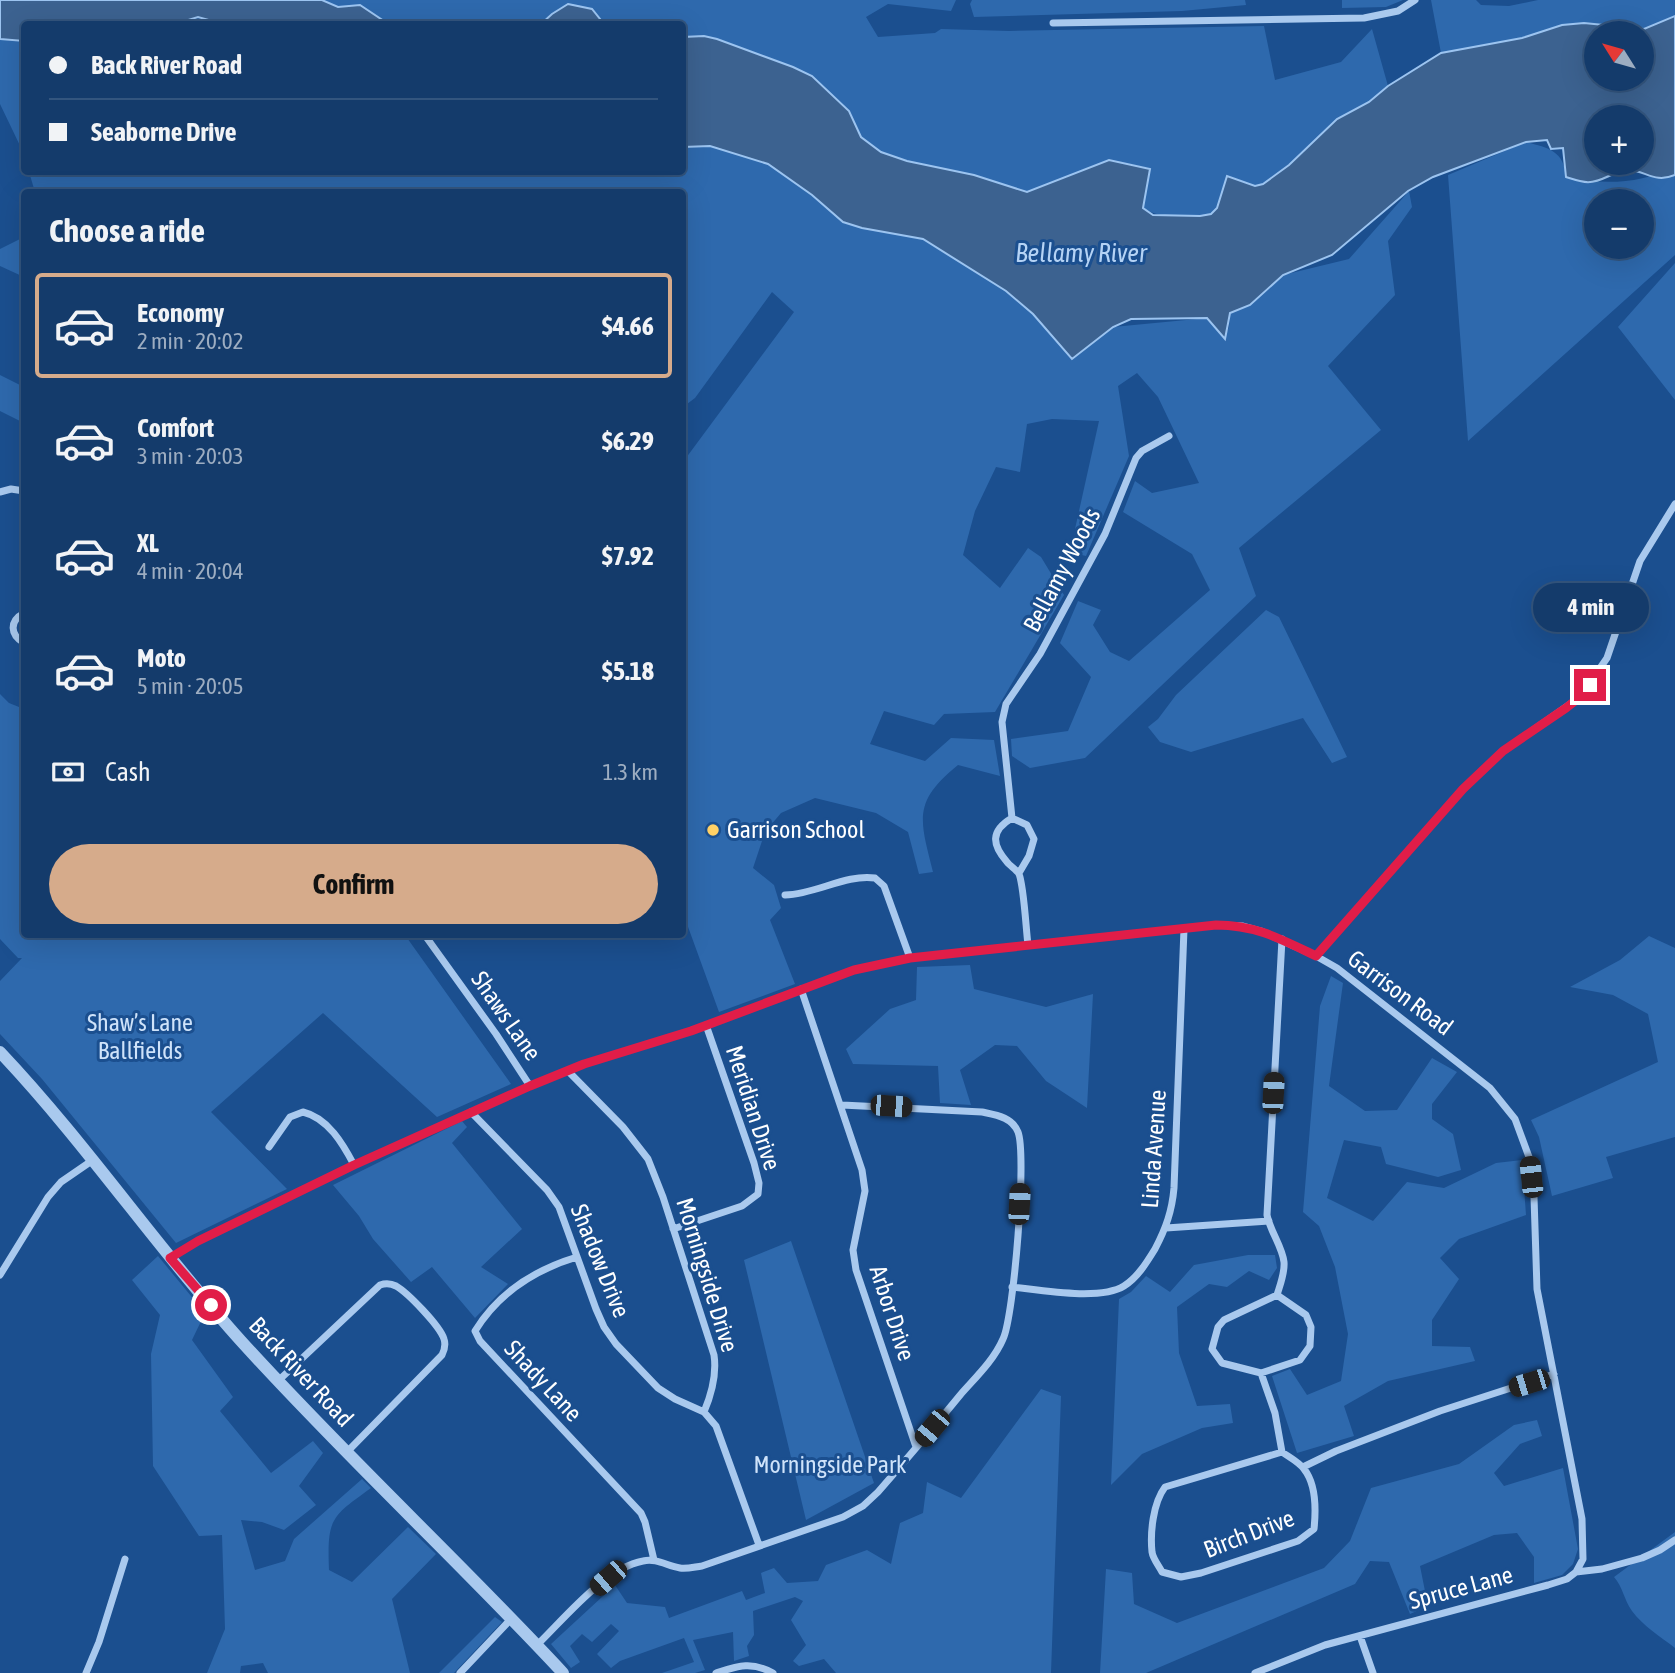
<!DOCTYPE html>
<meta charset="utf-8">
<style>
:root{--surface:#143b6b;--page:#214673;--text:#f1f3f6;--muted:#9dadc1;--line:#33557e;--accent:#d6ab8b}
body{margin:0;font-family:"Asap Condensed",sans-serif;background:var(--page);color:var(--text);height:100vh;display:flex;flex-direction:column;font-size:26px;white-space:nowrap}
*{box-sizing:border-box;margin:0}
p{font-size:23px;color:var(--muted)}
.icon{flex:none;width:38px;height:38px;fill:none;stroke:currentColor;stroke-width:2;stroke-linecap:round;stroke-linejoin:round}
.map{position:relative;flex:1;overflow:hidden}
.side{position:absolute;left:21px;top:189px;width:665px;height:749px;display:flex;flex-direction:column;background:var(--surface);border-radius:7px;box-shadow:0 7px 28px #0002,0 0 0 2px var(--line)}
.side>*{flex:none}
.guide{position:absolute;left:21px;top:21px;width:665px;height:154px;border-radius:7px;box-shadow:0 7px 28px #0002,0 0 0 2px var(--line);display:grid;align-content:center;height:154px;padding:0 28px;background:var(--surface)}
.needle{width:46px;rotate:307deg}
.buttons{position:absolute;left:1584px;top:21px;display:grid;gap:14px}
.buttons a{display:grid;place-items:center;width:70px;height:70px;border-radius:50%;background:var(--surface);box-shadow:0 7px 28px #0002,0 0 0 2px var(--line);font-size:35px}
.end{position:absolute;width:32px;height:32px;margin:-16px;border:9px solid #e11d48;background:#fff;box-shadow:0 0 0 4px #fff}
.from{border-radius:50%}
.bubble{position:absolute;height:49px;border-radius:24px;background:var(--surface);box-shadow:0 7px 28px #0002,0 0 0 2px var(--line);font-size:23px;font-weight:700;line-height:49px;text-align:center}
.car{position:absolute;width:21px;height:42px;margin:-21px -10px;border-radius:9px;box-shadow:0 0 5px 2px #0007;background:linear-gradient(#222 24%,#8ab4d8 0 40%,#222 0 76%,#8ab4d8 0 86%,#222 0)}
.guide b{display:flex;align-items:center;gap:24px;height:66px;font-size:26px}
.guide b+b{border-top:2px solid var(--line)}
.guide i{width:18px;height:18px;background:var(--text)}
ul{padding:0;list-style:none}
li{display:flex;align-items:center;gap:21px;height:105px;margin:0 14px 10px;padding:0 14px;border:4px solid transparent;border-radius:7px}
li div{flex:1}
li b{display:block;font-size:26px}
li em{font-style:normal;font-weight:700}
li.current{border-color:var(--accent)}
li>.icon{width:63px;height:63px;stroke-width:1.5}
h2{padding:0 28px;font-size:32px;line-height:84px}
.pay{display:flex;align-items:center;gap:18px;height:77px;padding:0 28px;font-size:26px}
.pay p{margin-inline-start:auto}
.cta{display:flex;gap:14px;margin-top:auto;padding:14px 28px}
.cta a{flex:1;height:80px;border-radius:42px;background:var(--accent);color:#111;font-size:28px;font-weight:700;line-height:80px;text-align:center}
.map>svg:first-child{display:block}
.green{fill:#2e69ad;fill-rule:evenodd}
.water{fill:#3c6290;stroke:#9cc4f0;stroke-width:2;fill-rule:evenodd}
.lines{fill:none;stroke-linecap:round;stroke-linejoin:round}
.minor{stroke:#a9c9ee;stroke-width:7}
.tertiary{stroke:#a9c9ee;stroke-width:12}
.route{stroke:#e11d48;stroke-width:9}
.poi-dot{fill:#ffd166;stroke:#1b4f8f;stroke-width:2.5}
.labels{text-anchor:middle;stroke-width:6;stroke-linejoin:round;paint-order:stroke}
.street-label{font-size:24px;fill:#fff;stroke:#1b4f8f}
.poi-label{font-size:24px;fill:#fff;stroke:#1b4f8f;text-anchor:start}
.park-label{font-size:24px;fill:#cfe3fa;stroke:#1b4f8f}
.water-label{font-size:26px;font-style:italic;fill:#b5d3f5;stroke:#1b4f8f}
</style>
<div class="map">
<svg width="1675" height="1673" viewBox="0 0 1675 1673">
<rect width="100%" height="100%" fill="#1b4f8f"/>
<path class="green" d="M322 0H956L951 11 888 4 866 17 878 37 935 33 941 29 1009 31 1264 26 1275 80 1341 62 1372 29 1388 86 1369 102 1337 119 1289 165 1263 184 1255 186 1227 176 1217 208 1212 214C1190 218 1161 220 1143 208L1149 168 1109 160 1027 192 974 175 908 161 881 152 861 137 849 111 812 76 793 67 717 39 692 36 683 37 682 24H604L592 9 552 14 541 24H411L384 21 360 5 338 7Z
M972 0H1245L1246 5 1182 11 974 17 970 4Z
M1342 0H1403L1386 7 1342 8Z
M1431 0H1476L1481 5 1509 6 1538 0H1675V16L1644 29 1584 23 1562 25 1522 38 1441 53Z
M0 39 24 41V154L0 104Z
M1526 142C1549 148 1564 151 1566 177 1603 185 1640 184 1675 167V255L1468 441 1448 175ZM1596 201H1642V247H1596Z
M710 146 768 164 812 195 843 222 862 228 923 239 1006 291 1033 314 1073 359 1113 327 1207 318 1224 339 1229 327 1230 313 1283 275 1349 259 1409 191 1412 207 1388 241 1395 295 1328 366 1381 430 1239 548 1256 596 1085 758 1030 768 1012 756 1011 739 1068 731 1091 677 1060 643 1078 601 1101 610 1093 625 1110 652 1129 661 1210 590 1192 554 1123 512 1135 481 1152 493 1199 483 1158 397 1137 373 1118 386 1129 456 1086 556 1074 553 1075 529 1099 421 1052 419 1027 424 1020 472 996 467 975 511 963 555 1000 588 1028 548 1041 557 1064 595 995 712 944 714 934 725 884 711 870 744 925 761 951 738 994 740 1000 776 958 765C912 802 920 820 933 872L919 874 908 832 876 813 815 798 781 813 765 832 753 868 774 885 781 908 770 920 795 984 719 1012 683 913V462L794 312 772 292 695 398 683 407 682 192H35L29 172H682L683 147Z
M24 237V277L0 266V249Z
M1675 263V400L1618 327Z
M0 375 24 387V423L0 411Z
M1266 610 1279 617 1347 757 1332 763 1303 718 1191 752 1160 742 1148 727 1158 719 1176 695Z
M0 694 9 703 24 709V934L405 935 511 1084 437 1117 323 1013 211 1112 287 1189 176 1243 42 1079 0 1034V981L22 958H18L0 939Z
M1649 936 1675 948V1137L1606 1157 1613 1178 1552 1196 1539 1137 1531 1120 1658 1062 1648 1014 1613 995 1570 987 1620 960Z
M970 965 974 989 1046 1007 1093 994 1087 1108 1046 1081 1017 1046 995 1045 960 1070 971 1105 940 1103 938 1066 853 1064 846 1049 890 1009 916 1000 917 967Z
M1331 976 1343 983 1329 1086 1365 1111 1397 1110 1432 1058 1457 1072 1432 1104V1119L1453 1134 1461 1170 1438 1177 1386 1164 1381 1147 1344 1140 1327 1198 1373 1221 1407 1182 1444 1188 1496 1163 1522 1160 1526 1215 1459 1239 1440 1258 1459 1279 1432 1320V1346L1470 1347 1475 1361 1388 1381 1344 1406 1354 1436 1297 1453 1272 1376 1290 1369 1307 1395 1341 1381 1348 1334 1335 1267 1319 1226 1303 1212 1320 1006Z
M462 1121 467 1127 452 1143 522 1229 481 1267 508 1284 475 1318 432 1267 411 1282 373 1239 359 1216 333 1185Z
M791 1241 874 1483 806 1520 744 1260Z
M1248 1255H1275L1277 1268 1269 1280 1249 1271 1227 1287 1209 1284 1177 1307 1179 1353 1197 1406 1230 1404 1233 1423 1202 1428 1142 1454 1111 1485 1119 1299 1131 1292 1146 1276 1170 1292 1194 1265Z
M158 1256 205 1313 192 1340 233 1397 220 1411 271 1473 313 1441 323 1453 299 1486 316 1505 284 1530 262 1522 241 1520 255 1570 285 1561 294 1539 362 1479 371 1488C331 1517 327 1518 329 1570L352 1582 408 1527 436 1554 392 1599 410 1673H268L263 1663 241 1666 240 1673H207L225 1629 222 1535 199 1536 153 1466 151 1354 160 1315 132 1280Z
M1041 1389 1061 1396 1051 1673H836L824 1659 799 1666 793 1661 806 1645 791 1620 803 1601 795 1597 753 1611 754 1635 747 1646 749 1656 734 1661 733 1632 693 1640 705 1670 695 1673H662L694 1662 684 1638 620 1661 611 1668 597 1654 619 1631 611 1624 592 1642 582 1634 570 1646 580 1662 571 1668 551 1644 615 1585 627 1603 665 1607 669 1618 742 1591 746 1600 765 1593 761 1573 774 1568 787 1583 818 1581 826 1565 867 1550 891 1564 900 1523 923 1513 927 1482 961 1498Z
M1537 1420 1542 1436 1520 1444 1494 1473 1504 1486 1563 1468 1578 1549 1573 1564 1562 1575 1534 1583V1557L1517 1533 1494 1535 1420 1566 1428 1606 1410 1614 1389 1562 1370 1561 1355 1584 1146 1673H1100L1106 1569 1132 1573 1134 1604 1177 1623 1324 1568 1350 1541 1371 1488 1459 1464 1514 1425Z
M1675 1532V1648C1661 1637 1643 1626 1632 1611 1624 1600 1623 1587 1614 1577Z
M495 1617 502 1622 454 1673H439Z"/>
<path class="water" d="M0 0H322L338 7 360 5 384 21 411 24H223L198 17 175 24H24V41L0 39Z
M568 4 592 9 604 24H541L552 14Z
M1675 16V175C1653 184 1645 169 1625 170 1620 171 1614 174 1609 176 1590 185 1585 183 1566 177L1563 148 1551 149 1547 140 1526 142 1433 177 1408 191 1332 255 1283 275 1250 305 1230 313 1225 339 1207 318 1131 319 1113 327 1072 359 1033 314 1006 291 923 239 862 228 843 222 812 195 768 164 710 146 683 147V37L704 36 717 39 793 67 812 76 849 111 861 137 881 152 907 161 974 175 1027 192 1109 160 1150 169 1143 208 1153 215 1200 216 1211 214 1217 208 1227 176 1255 186 1263 184 1289 165 1337 119 1369 102 1388 86 1441 53 1522 38 1562 25 1584 23 1644 29ZM1596 33H1642V79H1596ZM1642 117V163H1596V117Z"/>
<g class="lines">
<path class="minor" d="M1053 23 1364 18 1398 11 1415 0
M0 492 11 489 24 491
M24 613C9 621 10 635 24 643
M1012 818 1002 722 1006 704 1040 654 1105 534 1136 458 1142 451 1169 436
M1012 818C990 831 992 845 1007 862 1010 866 1017 870 1019 874 1024 886 1026 930 1028 945
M1012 818 1027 825 1034 839 1029 856 1019 873
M785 895C817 894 845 874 875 878L884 886 910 958
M424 934 496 1034 530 1086
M1316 956 1463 789 1502 752 1580 697 1607 658 1640 561 1675 504
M801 989 862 1170 865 1191 853 1250 856 1270 916 1447
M568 1071 623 1127 648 1159 663 1197 714 1355C717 1375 712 1393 704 1412
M471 1112 547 1190 559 1207 596 1309 604 1327 616 1344 658 1388 675 1399 704 1412 716 1426 759 1545
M269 1147 290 1117 303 1112C328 1118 343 1144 354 1165
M1166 1228 1269 1221
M673 1229 742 1206 758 1194 759 1183 754 1163 706 1025
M577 1257C534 1270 499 1292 475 1331L480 1341 641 1513 645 1522 654 1560
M170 1258 198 1241 354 1165 530 1086 584 1064 691 1031 854 970 910 958 1216 925 1243 926 1261 931 1316 956 1337 968 1490 1088 1515 1119 1529 1157 1534 1197 1537 1289 1582 1519 1583 1559 1576 1572
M0 1275 48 1197 61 1182 93 1160
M1012 1287C1040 1290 1100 1301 1124 1286 1138 1277 1147 1262 1155 1249 1166 1228 1172 1211 1174 1188L1184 929
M1277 1295 1306 1315 1311 1327 1310 1346 1300 1360 1261 1373 1222 1363 1212 1349 1218 1327 1224 1320 1277 1295C1280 1285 1285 1273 1284 1262 1282 1246 1270 1231 1267 1215L1282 939
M1261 1373 1275 1413 1282 1452
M278 1381 380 1285C386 1283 390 1283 396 1286 408 1293 440 1326 444 1339 446 1345 445 1349 442 1355L347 1452
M1282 1452C1289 1457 1299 1462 1304 1469 1316 1484 1316 1510 1314 1529L1298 1541 1201 1573 1181 1577 1162 1572C1159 1566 1153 1559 1152 1552 1150 1533 1153 1503 1165 1487Z
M1303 1467 1336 1451 1440 1411 1554 1374
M1360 1636 1373 1673
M537 1645C564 1619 605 1568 643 1561 657 1558 667 1566 680 1568 687 1569 694 1567 702 1566L843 1517 863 1506 878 1492C906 1460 934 1427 961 1394 976 1377 994 1360 1003 1339 1014 1316 1027 1155 1018 1132 1012 1117 996 1115 982 1112L842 1105
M86 1673 99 1642 125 1559
M460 1673 511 1619
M716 1673C738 1666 751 1661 773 1673
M1255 1673 1325 1645 1548 1585 1567 1579 1576 1572 1602 1569 1642 1558 1660 1550 1675 1540"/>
<path class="tertiary" d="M0 1052C86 1143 157 1248 241 1341 345 1456 458 1560 563 1673"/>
</g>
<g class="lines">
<path class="route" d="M211 1305 170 1258 198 1241 354 1165 530 1086 584 1064 691 1031 854 970 910 958 1216 925C1256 925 1281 939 1316 956L1463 789 1503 751 1566 708 1580 697 1590 685"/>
</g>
<circle class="poi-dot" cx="713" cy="830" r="7"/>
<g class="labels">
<g class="street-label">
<text transform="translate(1062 570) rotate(-62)" y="8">Bellamy Woods</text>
<text transform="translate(1400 993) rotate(37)" y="8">Garrison Road</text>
<text transform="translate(506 1016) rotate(55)" y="8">Shaws Lane</text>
<text transform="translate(753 1108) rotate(72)" y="8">Meridian Drive</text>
<text transform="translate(1154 1149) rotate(-86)" y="8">Linda Avenue</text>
<text transform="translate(600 1261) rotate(68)" y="8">Shadow Drive</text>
<text transform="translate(707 1275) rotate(73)" y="8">Morningside Drive</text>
<text transform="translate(892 1313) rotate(72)" y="8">Arbor Drive</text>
<text transform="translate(301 1372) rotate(47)" y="8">Back River Road</text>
<text transform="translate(543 1381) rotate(47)" y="8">Shady Lane</text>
<text transform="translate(1249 1534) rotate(-21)" y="8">Birch Drive</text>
<text transform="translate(1461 1588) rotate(-15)" y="8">Spruce Lane</text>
</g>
<g class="poi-label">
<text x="727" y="838">Garrison School</text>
</g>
<g class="park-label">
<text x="140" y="1031">Shaw’s Lane<tspan x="140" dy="28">Ballfields</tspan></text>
<text x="830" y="1473">Morningside Park</text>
</g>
<g class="water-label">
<text x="1081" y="262">Bellamy River</text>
</g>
</g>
</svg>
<div class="buttons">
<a><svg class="needle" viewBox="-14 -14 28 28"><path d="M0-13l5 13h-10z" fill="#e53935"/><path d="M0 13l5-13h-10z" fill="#9dadc1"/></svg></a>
<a>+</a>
<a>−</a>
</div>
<i class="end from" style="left:211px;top:1305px"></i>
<i class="end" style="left:1590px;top:685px"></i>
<div class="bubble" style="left:1533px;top:583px;width:116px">4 min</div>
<i class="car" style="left:1273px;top:1093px;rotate:3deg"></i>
<i class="car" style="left:891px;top:1106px;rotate:94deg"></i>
<i class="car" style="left:1531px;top:1177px;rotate:354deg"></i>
<i class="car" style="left:1019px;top:1204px;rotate:3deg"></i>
<i class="car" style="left:1529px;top:1383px;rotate:253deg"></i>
<i class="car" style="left:932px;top:1428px;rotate:220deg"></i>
<i class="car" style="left:608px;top:1578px;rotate:229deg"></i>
<div class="guide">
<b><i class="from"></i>Back River Road</b>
<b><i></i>Seaborne Drive</b>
</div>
<section class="side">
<h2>Choose a ride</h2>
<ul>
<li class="current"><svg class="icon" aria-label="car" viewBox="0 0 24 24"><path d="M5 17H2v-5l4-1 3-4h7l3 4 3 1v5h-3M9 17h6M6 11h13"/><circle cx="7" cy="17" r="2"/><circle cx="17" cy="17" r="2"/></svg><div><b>Economy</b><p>2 min · 20:02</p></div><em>$4.66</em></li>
<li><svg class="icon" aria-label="car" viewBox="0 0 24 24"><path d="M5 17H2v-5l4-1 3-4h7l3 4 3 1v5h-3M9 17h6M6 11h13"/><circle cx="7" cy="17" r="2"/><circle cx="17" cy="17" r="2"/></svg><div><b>Comfort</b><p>3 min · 20:03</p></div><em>$6.29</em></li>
<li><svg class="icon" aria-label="car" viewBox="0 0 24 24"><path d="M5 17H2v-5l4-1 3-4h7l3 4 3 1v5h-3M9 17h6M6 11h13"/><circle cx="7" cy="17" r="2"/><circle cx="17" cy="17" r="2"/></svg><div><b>XL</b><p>4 min · 20:04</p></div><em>$7.92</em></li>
<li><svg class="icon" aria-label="car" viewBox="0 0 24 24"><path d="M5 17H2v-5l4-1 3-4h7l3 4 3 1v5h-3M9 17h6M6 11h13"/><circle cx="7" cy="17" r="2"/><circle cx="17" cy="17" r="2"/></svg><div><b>Moto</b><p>5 min · 20:05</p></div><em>$5.18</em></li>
</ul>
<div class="pay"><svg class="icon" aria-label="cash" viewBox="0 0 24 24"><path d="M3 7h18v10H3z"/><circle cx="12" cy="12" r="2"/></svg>Cash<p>1.3 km</p></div>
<div class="cta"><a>Confirm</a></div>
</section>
</div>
